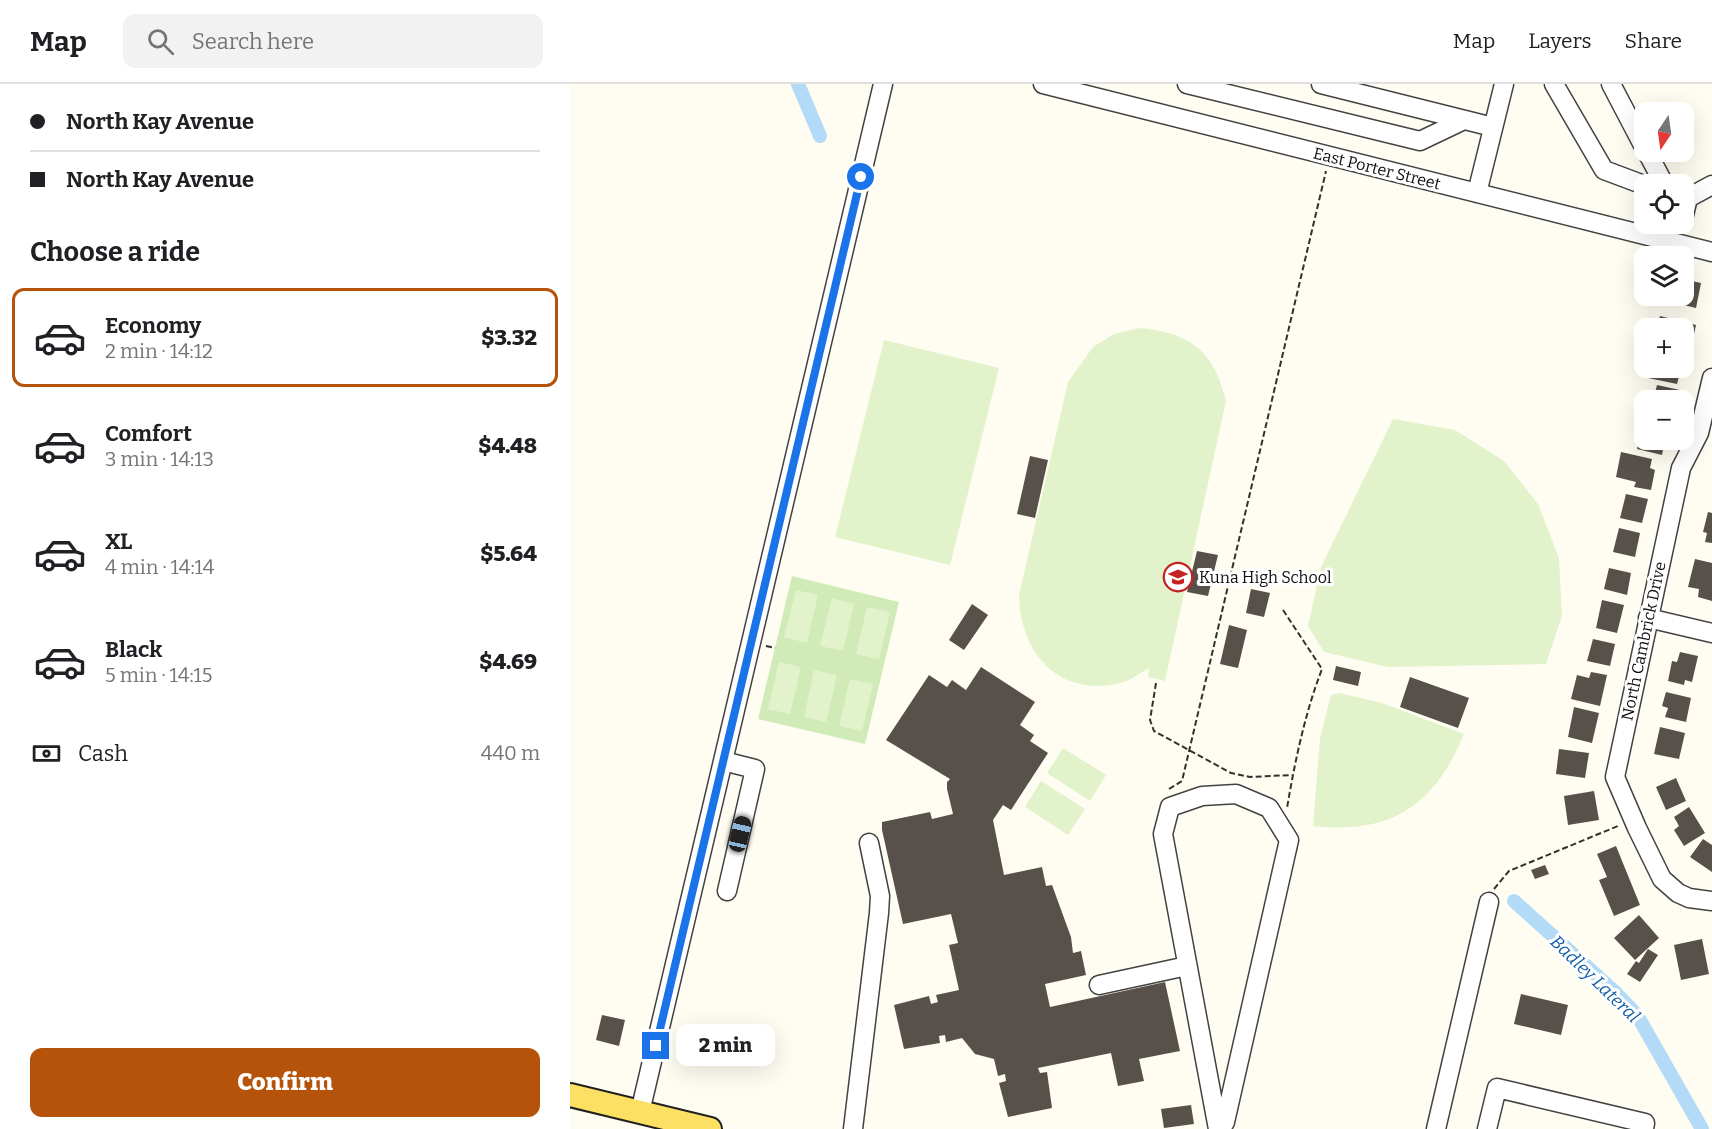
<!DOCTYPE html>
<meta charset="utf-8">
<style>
:root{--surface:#fff;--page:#f2f2f2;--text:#202124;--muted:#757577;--line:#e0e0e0;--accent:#b45309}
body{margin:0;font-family:Bitter,serif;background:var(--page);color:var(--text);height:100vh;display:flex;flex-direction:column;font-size:22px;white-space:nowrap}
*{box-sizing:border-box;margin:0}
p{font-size:20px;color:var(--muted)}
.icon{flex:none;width:33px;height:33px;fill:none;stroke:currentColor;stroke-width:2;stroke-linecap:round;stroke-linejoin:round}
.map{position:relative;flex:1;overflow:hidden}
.panel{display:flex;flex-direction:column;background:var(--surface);width:570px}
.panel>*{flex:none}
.hud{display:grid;align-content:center;height:132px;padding:0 30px;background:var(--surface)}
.needle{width:39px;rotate:193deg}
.buttons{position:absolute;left:1064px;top:18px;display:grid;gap:12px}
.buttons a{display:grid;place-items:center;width:60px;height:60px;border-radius:12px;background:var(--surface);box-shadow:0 6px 24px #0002;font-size:30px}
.end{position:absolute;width:27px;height:27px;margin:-14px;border:8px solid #1a73e8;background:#fff;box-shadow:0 0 0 3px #fff}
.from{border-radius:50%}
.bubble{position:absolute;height:42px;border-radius:12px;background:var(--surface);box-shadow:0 6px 24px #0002;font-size:20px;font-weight:800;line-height:42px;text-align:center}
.car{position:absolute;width:18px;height:36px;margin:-18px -9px;border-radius:8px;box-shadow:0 0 4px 2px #0007;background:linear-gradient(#222 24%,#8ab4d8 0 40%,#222 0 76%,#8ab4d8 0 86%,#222 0)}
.hud b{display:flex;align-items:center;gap:21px;height:57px;font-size:22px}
.hud b+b{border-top:2px solid var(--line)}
.hud i{width:15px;height:15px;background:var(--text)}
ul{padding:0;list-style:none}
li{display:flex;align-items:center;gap:18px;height:99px;margin:0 12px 9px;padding:0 18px;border:3px solid transparent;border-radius:12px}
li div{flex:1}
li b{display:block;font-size:22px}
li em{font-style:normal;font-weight:800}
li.current{border-color:var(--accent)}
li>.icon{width:54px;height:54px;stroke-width:1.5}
h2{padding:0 30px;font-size:27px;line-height:72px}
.pay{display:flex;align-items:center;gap:15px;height:66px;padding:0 30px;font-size:22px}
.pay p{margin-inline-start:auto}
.button{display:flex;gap:12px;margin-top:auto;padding:12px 30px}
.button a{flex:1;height:69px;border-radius:12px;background:var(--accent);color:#fff;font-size:24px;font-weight:800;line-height:69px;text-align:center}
header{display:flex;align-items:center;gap:36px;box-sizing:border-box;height:84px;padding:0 30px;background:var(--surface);border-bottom:2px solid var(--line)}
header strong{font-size:28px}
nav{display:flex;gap:33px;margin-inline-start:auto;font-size:21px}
.search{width:420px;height:54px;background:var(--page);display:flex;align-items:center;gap:15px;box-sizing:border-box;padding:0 21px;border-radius:12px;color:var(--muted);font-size:22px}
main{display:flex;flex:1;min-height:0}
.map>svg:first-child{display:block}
.green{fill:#d0ebb8}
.pitch{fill:#e2f2cb}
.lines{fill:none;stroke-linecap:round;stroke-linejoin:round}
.canal{stroke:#b3dbf8;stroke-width:14}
.building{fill:#58514b}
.minor-casing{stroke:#424242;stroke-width:21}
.major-casing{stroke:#202020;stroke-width:26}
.path{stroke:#313131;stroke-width:2;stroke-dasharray:6 3;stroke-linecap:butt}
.minor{stroke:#fff;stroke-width:18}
.major{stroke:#fce063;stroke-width:22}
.route{stroke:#1a73e8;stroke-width:8}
.labels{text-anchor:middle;stroke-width:6;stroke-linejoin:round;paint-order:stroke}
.street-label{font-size:16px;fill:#0f0f0f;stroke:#fff}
.poi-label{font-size:16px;fill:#0f0f0f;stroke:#fff;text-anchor:start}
.water-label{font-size:18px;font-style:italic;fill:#135da5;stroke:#fff}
</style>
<header>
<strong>Map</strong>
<div class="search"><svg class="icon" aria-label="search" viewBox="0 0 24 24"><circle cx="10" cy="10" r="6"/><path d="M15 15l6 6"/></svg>Search here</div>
<nav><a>Map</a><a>Layers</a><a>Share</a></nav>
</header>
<main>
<section class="panel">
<div class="hud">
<b><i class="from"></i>North Kay Avenue</b>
<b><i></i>North Kay Avenue</b>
</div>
<h2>Choose a ride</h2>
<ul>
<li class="current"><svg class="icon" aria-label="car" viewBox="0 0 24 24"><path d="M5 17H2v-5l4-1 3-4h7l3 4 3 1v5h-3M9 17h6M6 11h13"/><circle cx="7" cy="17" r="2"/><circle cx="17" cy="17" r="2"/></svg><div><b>Economy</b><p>2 min · 14:12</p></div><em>$3.32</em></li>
<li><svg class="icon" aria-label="car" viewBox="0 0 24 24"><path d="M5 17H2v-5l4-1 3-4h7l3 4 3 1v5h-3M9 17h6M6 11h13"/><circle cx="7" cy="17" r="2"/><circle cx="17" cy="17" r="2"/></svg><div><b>Comfort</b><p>3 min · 14:13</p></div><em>$4.48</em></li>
<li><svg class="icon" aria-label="car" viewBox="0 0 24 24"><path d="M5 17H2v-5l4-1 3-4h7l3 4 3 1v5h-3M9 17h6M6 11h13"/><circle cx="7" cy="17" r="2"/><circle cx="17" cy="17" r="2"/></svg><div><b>XL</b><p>4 min · 14:14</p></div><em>$5.64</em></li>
<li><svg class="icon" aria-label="car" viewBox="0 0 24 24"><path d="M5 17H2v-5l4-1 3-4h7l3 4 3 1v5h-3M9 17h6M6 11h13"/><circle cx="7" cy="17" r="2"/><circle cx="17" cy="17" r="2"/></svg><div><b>Black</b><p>5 min · 14:15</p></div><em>$4.69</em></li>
</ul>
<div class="pay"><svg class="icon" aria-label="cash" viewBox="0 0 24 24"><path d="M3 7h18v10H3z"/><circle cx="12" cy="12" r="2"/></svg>Cash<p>440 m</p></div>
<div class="button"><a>Confirm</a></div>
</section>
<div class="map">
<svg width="1142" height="1045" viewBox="0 0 1142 1045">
<rect width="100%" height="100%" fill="#fffdf1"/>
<path class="green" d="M222 492 329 518 295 660 188 635Z"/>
<path class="pitch" d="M569 244C620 248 644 267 656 317L595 597 578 593 579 584C570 589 560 597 550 599 489 614 450 569 449 511L498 298 523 263 544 250Z
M314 256 429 284 380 481 265 453Z
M823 335 885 346 934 377 968 420 989 474 992 532 976 580 818 583 754 568 738 542 751 483Z
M226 506 248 511 237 559 214 553Z
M262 514 284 520 273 567 250 562Z
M297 523 320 528 309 575 286 570Z
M209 578 231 583 220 630 198 625Z
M244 586 267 591 256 638 234 633Z
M280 595 303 600 292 647 269 642Z
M769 609 812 619 894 650C865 721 821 751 743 742L750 654 761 611Z
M493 664 536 691 520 717 477 689Z
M471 697 515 725 498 751 455 723Z"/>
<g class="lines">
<path class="canal" d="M228 0 250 52
M944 817 1046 909 1067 931 1132 1045"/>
</g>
<path class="building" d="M1113 195 1131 199 1126 224 1101 218 1102 212H1113Z
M1090 232 1126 241 1123 255 1116 254 1113 262V244H1087Z
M1113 270 1119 271 1115 290 1110 289 1107 300 1078 294 1080 284H1113Z
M1087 301 1110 306 1108 316H1083Z
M1073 338 1074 356H1095L1092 371 1067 365Z
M1051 368 1082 375 1080 384 1085 386 1081 406 1064 403 1066 398 1046 393Z
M460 372 478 376 465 434 447 430Z
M1056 410 1078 415 1072 439 1050 434Z
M1138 428 1142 429V459L1135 458 1137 449 1133 448Z
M1049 444 1070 449 1065 473 1043 468Z
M627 467 648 471 638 512 617 508Z
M1125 475 1142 479V517L1128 513 1129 505 1118 503Z
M1039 484 1061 489 1057 511 1034 505Z
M681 505 700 509 694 533 676 529Z
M1032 516 1054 521 1047 549 1026 544Z
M402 520 418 531 394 566 379 556Z
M659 541 677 546 668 584 650 580Z
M1023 555 1045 560 1040 582 1017 577Z
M1110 568 1128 572 1122 598 1115 596 1114 601 1098 597 1102 577 1107 578Z
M766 582 791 588 788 602 763 596Z
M411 583 465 618 450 641 464 651 460 657 478 669 441 726 433 721 423 736 434 791 472 783 476 802 482 801 501 853 503 869 511 867 516 891 475 900 480 923 595 898 610 967 569 975 574 997 548 1002 541 969 468 984 470 989 477 988 482 1024 438 1033 429 999 436 997 435 990 428 992 424 975 405 970 392 954 376 958 375 951 369 952 370 959 334 965 324 921 359 912 361 920 368 918 366 911 389 906 379 861 388 859 381 830 333 840 312 746V738L360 728 362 735 383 730 377 705V698L380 695 316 656 359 591 377 603 382 596 396 606Z
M1021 588 1037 591 1030 622 1001 615 1007 591 1019 594Z
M840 593 899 614 888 644 830 623Z
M1096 608 1121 614 1116 638 1095 633 1098 624 1092 622Z
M1004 623 1029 629 1022 659 998 653Z
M1090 643 1115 649 1109 675 1084 670Z
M989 665 1019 669 1015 694 986 690Z
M1106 694 1116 717 1096 726 1086 703Z
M1024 707 1029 736 998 741 994 712Z
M1119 723 1135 749 1114 762 1104 746 1109 742 1104 733Z
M1133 755 1142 761V788L1120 773Z
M1046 762 1070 821 1044 832 1029 796 1037 793 1027 770Z
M975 781 979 790 965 795 961 786Z
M1069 831 1089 854 1065 876 1044 854Z
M1132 855 1139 890 1111 896 1104 861Z
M1078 865 1088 871 1070 898 1057 890 1066 877 1069 879Z
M951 910 998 921 991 951 944 940Z
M32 931 55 936 49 962 26 956Z
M621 1021 624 1040 594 1044 591 1025Z"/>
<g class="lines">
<g class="minor-casing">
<path id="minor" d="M473 0 1142 168
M617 0 850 57 894 36
M751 0 923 43
M984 0 1034 86 1074 101
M1041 0 1074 63
M1077 68 1094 100
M907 109 934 0
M1113 135 1118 114 1142 101
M1142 294 1129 349 1111 384 1045 693 1067 744 1092 795 1108 809 1119 814 1142 817
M1078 534 1142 549
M153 677 185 685 157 807
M529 901 617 882
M70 1028 313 0
M283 1045 309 829 310 812 299 759
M648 1045 593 750 600 723 632 712 666 710 699 724 719 756 655 1038 651 1045
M866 1045 919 818
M917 1045 927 1004 1075 1039 1074 1045"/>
</g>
<g class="major-casing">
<path id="major" d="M0 1011 140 1045"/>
</g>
<path class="path" d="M713 526 752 585C735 629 725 677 717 724
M196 562 205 564
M586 599 580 636 584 647 661 689 680 693 722 691
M599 705 612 697 756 87
M924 805 939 787 1048 742"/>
<use href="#minor" class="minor"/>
<use href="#major" class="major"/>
</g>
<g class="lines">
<path class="route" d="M86 962 291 93"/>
</g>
<defs>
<g id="school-ring" transform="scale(1.5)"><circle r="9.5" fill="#fff" stroke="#c42322" stroke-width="1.5"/><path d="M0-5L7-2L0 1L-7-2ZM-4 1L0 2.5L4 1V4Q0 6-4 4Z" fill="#c42322"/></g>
</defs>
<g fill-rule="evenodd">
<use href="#school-ring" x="608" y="493"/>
</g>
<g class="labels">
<g class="street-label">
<text transform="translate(807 84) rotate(14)" y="6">East Porter Street</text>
<text transform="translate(1073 557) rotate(-78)" y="6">North Cambrick Drive</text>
</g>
<g class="poi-label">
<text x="629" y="499">Kuna High School</text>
</g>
<g class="water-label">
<text transform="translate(1025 895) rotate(44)" y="6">Badley Lateral</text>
</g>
</g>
</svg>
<div class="buttons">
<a><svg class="needle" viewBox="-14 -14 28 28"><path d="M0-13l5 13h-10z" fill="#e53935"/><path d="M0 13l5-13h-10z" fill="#757577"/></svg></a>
<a><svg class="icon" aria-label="locate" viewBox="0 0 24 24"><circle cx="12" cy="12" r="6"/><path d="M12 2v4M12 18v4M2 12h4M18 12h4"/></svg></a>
<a><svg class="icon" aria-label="layers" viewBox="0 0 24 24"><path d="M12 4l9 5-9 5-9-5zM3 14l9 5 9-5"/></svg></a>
<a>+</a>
<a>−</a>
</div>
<i class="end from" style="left:291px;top:93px"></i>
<i class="end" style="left:86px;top:962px"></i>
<div class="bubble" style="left:106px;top:940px;width:99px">2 min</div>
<i class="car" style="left:170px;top:750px;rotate:13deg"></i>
</div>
</main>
